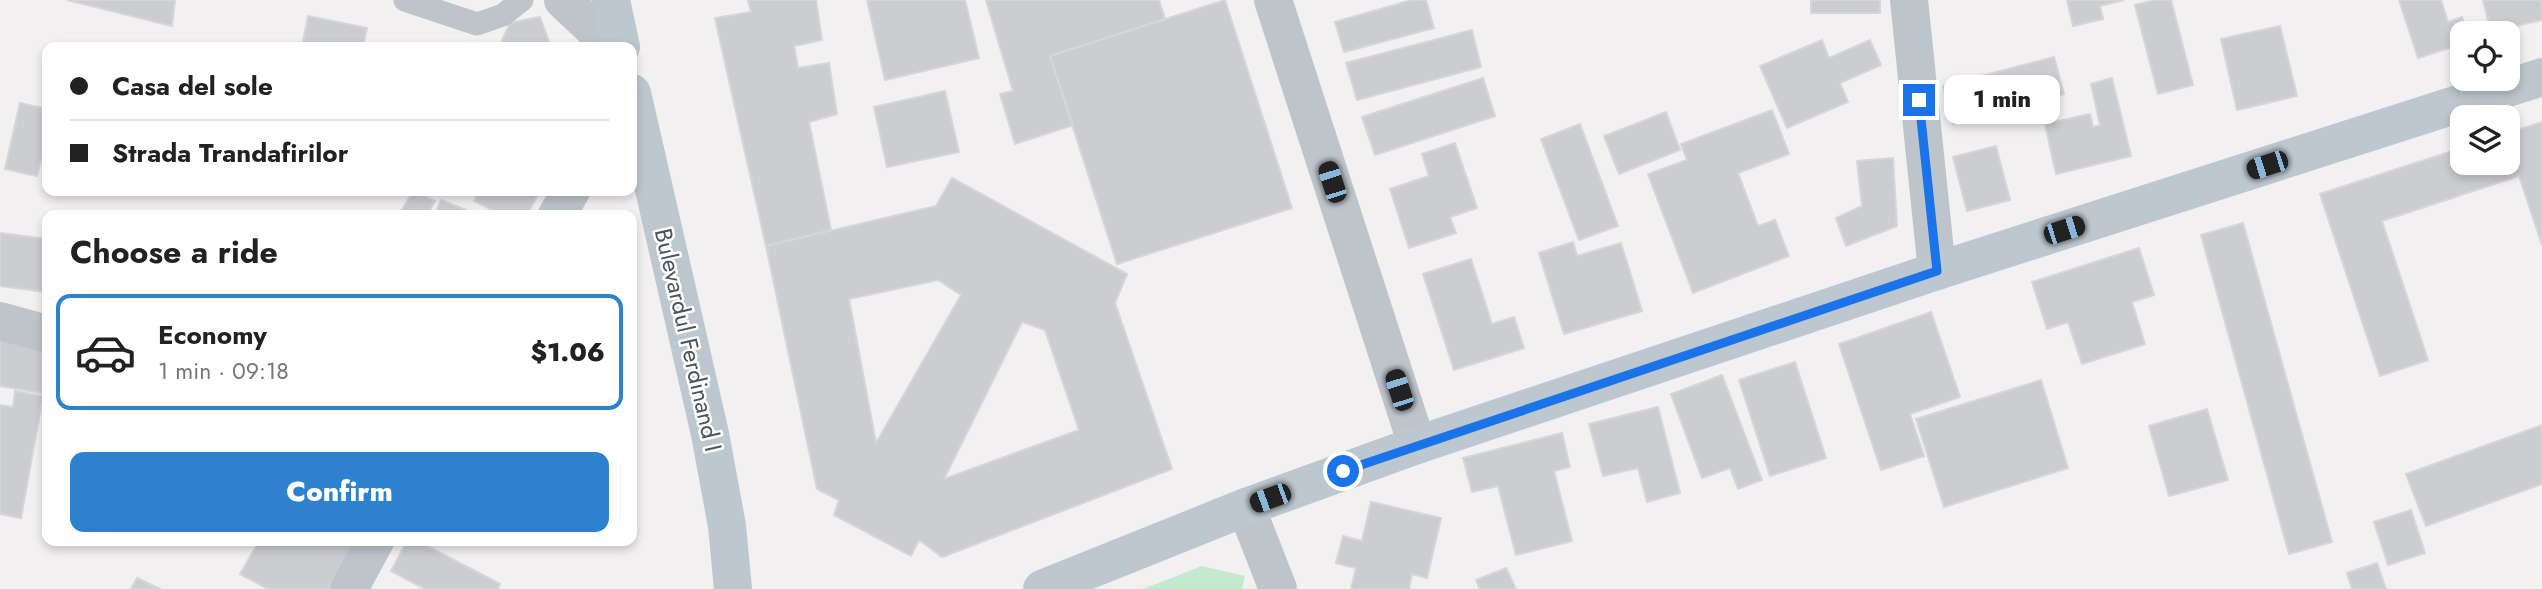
<!DOCTYPE html>
<meta charset="utf-8">
<style>
:root{--surface:#fff;--page:#f6f6f6;--text:#222;--muted:#767676;--line:#e0e0e0;--accent:#2e81cd}
body{margin:0;font-family:Jost,sans-serif;background:var(--page);color:var(--text);height:100vh;display:flex;flex-direction:column;font-size:26px;white-space:nowrap}
*{box-sizing:border-box;margin:0}
p{font-size:23px;color:var(--muted)}
.icon{flex:none;width:38px;height:38px;fill:none;stroke:currentColor;stroke-width:2;stroke-linecap:round;stroke-linejoin:round}
.map{position:relative;flex:1;overflow:hidden}
.sheet{position:absolute;left:42px;top:210px;width:595px;height:336px;display:flex;flex-direction:column;background:var(--surface);border-radius:14px;box-shadow:0 4px 10px #0003}
.sheet>*{flex:none}
.top-card{position:absolute;left:42px;top:42px;width:595px;height:154px;border-radius:14px;box-shadow:0 4px 10px #0003;display:grid;align-content:center;height:154px;padding:0 28px;background:var(--surface)}
.fabs{position:absolute;left:2450px;top:21px;display:grid;gap:14px}
.fabs a{display:grid;place-items:center;width:70px;height:70px;border-radius:14px;background:var(--surface);box-shadow:0 4px 10px #0003;font-size:35px}
.end{position:absolute;width:32px;height:32px;margin:-16px;border:9px solid #1a73e8;background:#fff;box-shadow:0 0 0 4px #fff}
.from{border-radius:50%}
.bubble{position:absolute;height:49px;border-radius:14px;background:var(--surface);box-shadow:0 4px 10px #0003;font-size:23px;font-weight:800;line-height:49px;text-align:center}
.car{position:absolute;width:21px;height:42px;margin:-21px -10px;border-radius:9px;box-shadow:0 0 5px 2px #0007;background:linear-gradient(#222 24%,#8ab4d8 0 40%,#222 0 76%,#8ab4d8 0 86%,#222 0)}
.top-card b{display:flex;align-items:center;gap:24px;height:66px;font-size:26px}
.top-card b+b{border-top:2px solid var(--line)}
.top-card i{width:18px;height:18px;background:var(--text)}
ul{padding:0;list-style:none}
li{display:flex;align-items:center;gap:21px;height:116px;margin:0 14px 10px;padding:0 14px;border:4px solid var(--line);border-radius:14px}
li div{flex:1}
li b{display:block;font-size:26px}
li em{font-style:normal;font-weight:800}
li.active{border-color:var(--accent)}
li>.icon{width:63px;height:63px;stroke-width:1.5}
h2{padding:0 28px;font-size:32px;line-height:84px}
.cta{display:flex;gap:14px;margin-top:auto;padding:14px 28px}
.cta a{flex:1;height:80px;border-radius:14px;background:var(--accent);color:#fff;font-size:28px;font-weight:800;line-height:80px;text-align:center}
.map>svg:first-child{display:block}
.green{fill:#c3eacf}
.building{fill:#cbcdd1;stroke:#d4d6da;stroke-width:2;fill-rule:evenodd}
.lines{fill:none;stroke-linecap:round;stroke-linejoin:round}
.service{stroke:#bdc5cb;stroke-width:23}
.minor{stroke:#bdc5cb;stroke-width:38}
.tertiary{stroke:#bdc5cb;stroke-width:38}
.secondary{stroke:#bdc7cf;stroke-width:38}
.route{stroke:#1a73e8;stroke-width:9}
.labels{text-anchor:middle;stroke-width:5;stroke-linejoin:round;paint-order:stroke}
.street-label{font-size:24px;fill:#4a545b;stroke:#fff}
</style>
<div class="map">
<svg width="2542" height="589" viewBox="0 0 2542 589">
<rect width="100%" height="100%" fill="#f2f0f0"/>
<path class="green" d="M1202 566 1245 576 1242 589H1143Z"/>
<path class="building" d="M67 0H175L172 26Z
M748 0H816L822 40 794 46 798 68 829 63 837 114 809 122 831 230 766 246 715 18 751 12Z
M867 0H965L979 58 885 80Z
M986 0H1159L1165 19 1050 56 1073 125 1015 144 1000 94 1013 91Z
M1225 0 1292 208 1117 264 1050 56Z
M1412 0H1426L1434 28 1344 52 1335 22Z
M1811 0H1880V13H1811Z
M2067 0H2124L2100 6 2103 19 2073 26Z
M2155 0H2171L2193 85 2158 94 2135 5Z
M2399 0H2441L2448 22 2462 17 2467 33H2462V44L2418 58Z
M2483 0H2542V20L2491 32Z
M308 16 367 28 363 47H302Z
M540 17 551 47H499L510 23Z
M2280 26 2297 96 2237 110 2221 39Z
M1472 30 1481 67 1357 100 1346 63Z
M1822 40 1829 58 1870 40 1881 65 1840 83 1848 102 1787 128 1760 66Z
M2054 57 2064 94 1953 124 1943 86Z
M1483 78 1495 116 1375 155 1362 117Z
M2112 78 2131 156 2056 174 2045 124 2090 114 2093 127 2100 125 2091 84Z
M945 91 959 152 887 167 874 107Z
M20 103 47 109V162L41 160 37 176 5 169Z
M1772 110 1789 154 1738 173 1758 226 1775 220 1789 256 1693 293 1648 174 1687 160 1681 144Z
M1666 112 1680 150 1619 174 1604 136Z
M2542 122V245L2519 176 2382 221 2428 360 2380 376 2320 194 2462 148V163H2508V133Z
M1580 124 1618 226 1579 240 1541 139Z
M1455 143 1477 208 1450 217 1456 233 1409 248 1390 189 1429 176 1422 154Z
M1996 146 2010 200 1967 211 1953 157Z
M1893 158 1897 226 1846 246 1836 218 1862 206 1857 161Z
M952 178 1127 274 1115 303 1172 469 942 557 919 540 911 556 834 515 839 500 817 489 766 246 936 206ZM938 280 961 295 876 443 849 299ZM1022 322 1045 330 1079 430 944 479Z
M413 191 435 201 427 215H399Z
M479 191H540L527 215H503L474 201Z
M441 200 478 215H435Z
M2243 223 2332 542 2289 554 2201 235Z
M0 233 47 239V292L0 286Z
M1573 242 1577 256 1621 243 1642 311 1564 334 1539 253Z
M2139 248 2154 295 2132 302 2145 344 2082 364 2068 322 2047 329 2032 282Z
M1471 259 1492 324 1514 317 1524 348 1454 370 1423 274Z
M1931 312 1960 397 1910 414 1924 456 1881 470 1839 344Z
M0 331 47 339V394L0 386Z
M1795 362 1826 458 1770 476 1739 380Z
M1722 375 1762 480 1738 489 1730 468 1702 478 1671 394Z
M2041 380 2068 468 1944 507 1916 419Z
M15 391 43 396 21 518 0 514V405L13 407Z
M1658 407 1680 493 1647 502 1638 468 1603 476 1589 424Z
M2207 409 2228 480 2169 496 2149 426Z
M2542 425V484L2426 526 2406 474Z
M1562 433 1570 467 1554 471 1572 541 1516 555 1498 486 1472 492 1463 458Z
M1371 502 1441 518 1427 578 1412 574 1409 589H1351L1356 568 1336 563 1343 536 1362 541Z
M2411 510 2425 553 2388 565 2374 522Z
M259 541 310 543 355 541 328 589H268L240 574Z
M407 541H418L500 584 497 589H425L391 571Z
M2377 563 2386 589H2352L2347 573Z
M1506 568 1516 589H1480L1476 580Z
M137 578 160 589H131Z"/>
<g class="lines">
<path class="service" d="M405 0 477 24 503 15 522 0"/>
<path class="minor" d="M1273 0 1417 445
M1909 0 1937 271
M557 215 571 191
M0 321 47 334
M1246 507 1278 589
M349 589 375 541"/>
<path class="tertiary" d="M563 0 613 47"/>
<path class="secondary" d="M611 0 621 47
M632 93 710 434 727 526 733 589
M1042 589 1246 507 1417 445 1937 271 2542 77"/>
</g>
<g class="lines">
<path class="route" d="M1343 471 1937 271 1919 100"/>
</g>
<g class="labels">
<g class="street-label">
<text transform="translate(688 340) rotate(77)" y="8">Bulevardul Ferdinand I</text>
</g>
</g>
</svg>
<div class="fabs">
<a><svg class="icon" aria-label="locate" viewBox="0 0 24 24"><circle cx="12" cy="12" r="6"/><path d="M12 2v4M12 18v4M2 12h4M18 12h4"/></svg></a>
<a><svg class="icon" aria-label="layers" viewBox="0 0 24 24"><path d="M12 4l9 5-9 5-9-5zM3 14l9 5 9-5"/></svg></a>
</div>
<i class="end from" style="left:1343px;top:471px"></i>
<i class="end" style="left:1919px;top:100px"></i>
<div class="bubble" style="left:1944px;top:75px;width:116px">1 min</div>
<i class="car" style="left:2267px;top:165px;rotate:252deg"></i>
<i class="car" style="left:1332px;top:182px;rotate:342deg"></i>
<i class="car" style="left:2064px;top:230px;rotate:72deg"></i>
<i class="car" style="left:1399px;top:390px;rotate:342deg"></i>
<i class="car" style="left:1270px;top:498px;rotate:250deg"></i>
<div class="top-card">
<b><i class="from"></i>Casa del sole</b>
<b><i></i>Strada Trandafirilor</b>
</div>
<section class="sheet">
<h2>Choose a ride</h2>
<ul>
<li class="active"><svg class="icon" aria-label="car" viewBox="0 0 24 24"><path d="M5 17H2v-5l4-1 3-4h7l3 4 3 1v5h-3M9 17h6M6 11h13"/><circle cx="7" cy="17" r="2"/><circle cx="17" cy="17" r="2"/></svg><div><b>Economy</b><p>1 min · 09:18</p></div><em>$1.06</em></li>
</ul>
<div class="cta"><a>Confirm</a></div>
</section>
</div>
